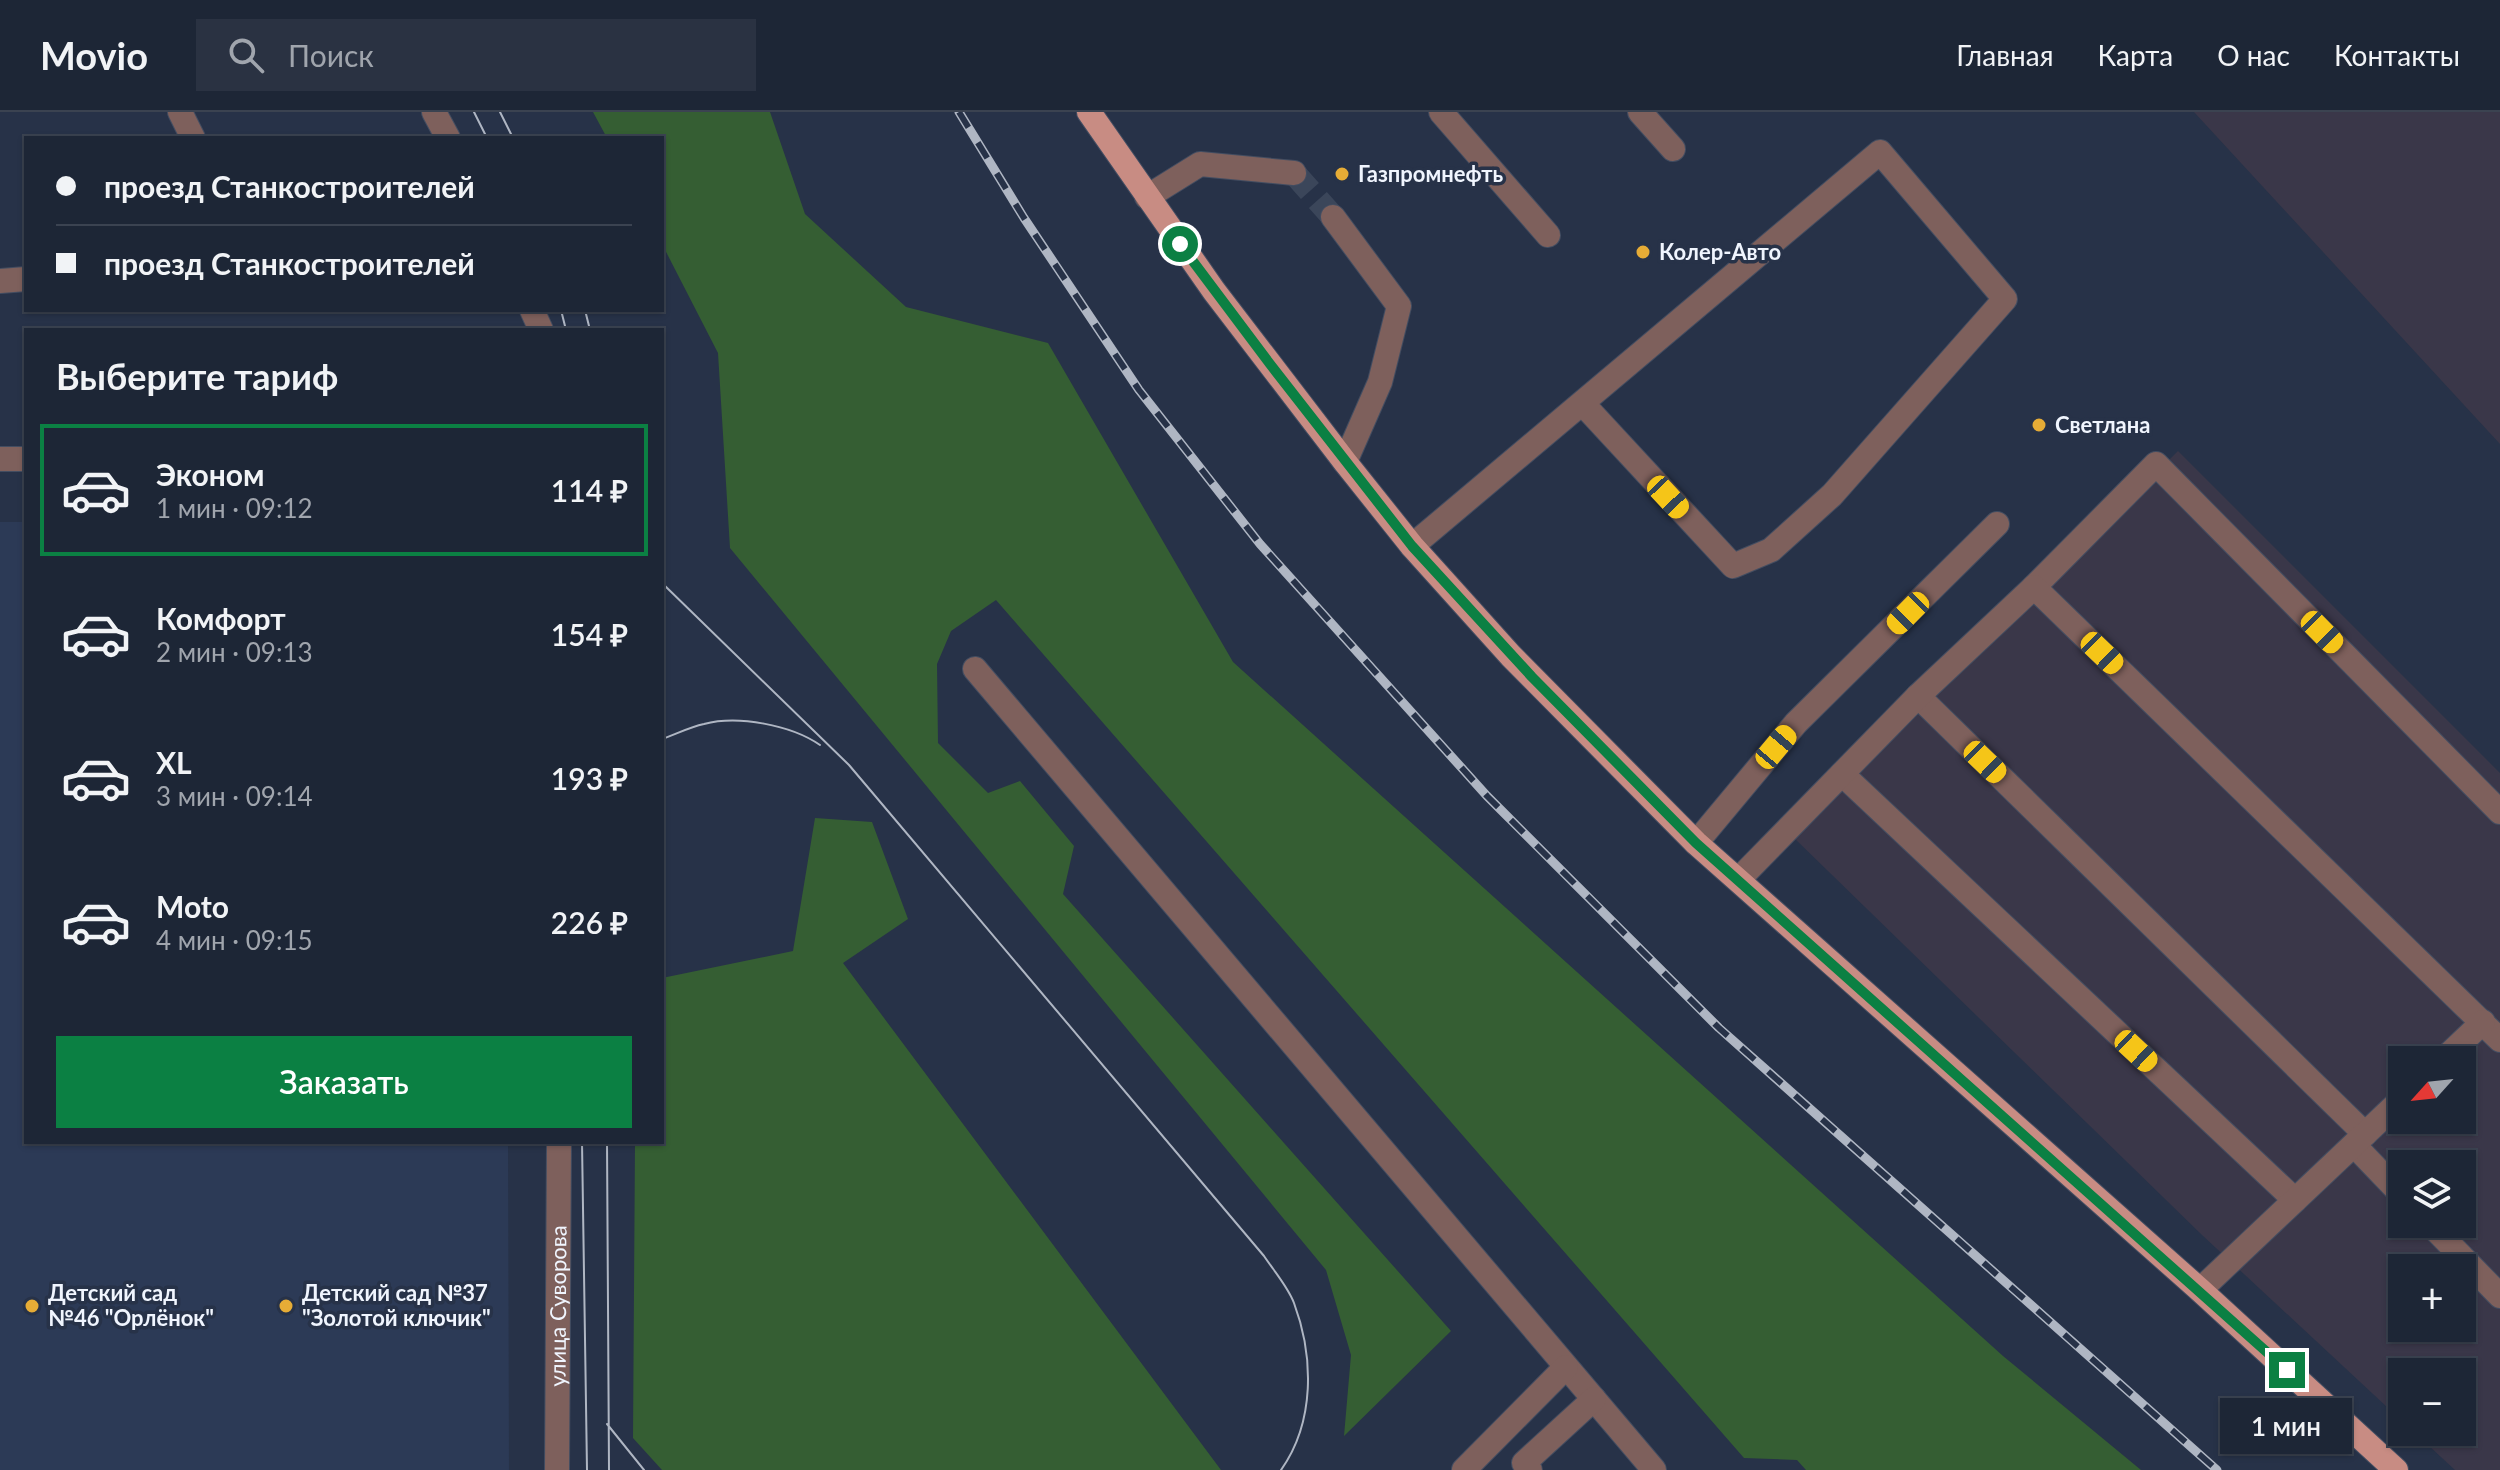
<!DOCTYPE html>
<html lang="ru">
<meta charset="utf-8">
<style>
:root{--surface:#1d2636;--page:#2a3242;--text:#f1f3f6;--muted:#a0a5ad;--line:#3b4351;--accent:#0b8043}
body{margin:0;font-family:Lato,sans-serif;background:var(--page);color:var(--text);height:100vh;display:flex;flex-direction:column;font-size:30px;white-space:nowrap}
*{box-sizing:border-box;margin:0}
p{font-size:26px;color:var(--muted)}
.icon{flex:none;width:44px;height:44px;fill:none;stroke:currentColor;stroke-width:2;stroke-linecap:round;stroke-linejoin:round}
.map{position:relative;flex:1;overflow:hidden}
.drawer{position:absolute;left:24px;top:216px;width:640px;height:816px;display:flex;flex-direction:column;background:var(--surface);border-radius:0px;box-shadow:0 2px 6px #0004,0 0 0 2px var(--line)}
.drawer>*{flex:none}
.hud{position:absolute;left:24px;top:24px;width:640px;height:176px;border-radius:0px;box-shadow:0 2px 6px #0004,0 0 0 2px var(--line);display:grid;align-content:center;height:176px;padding:0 32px;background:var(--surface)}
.needle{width:52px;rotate:243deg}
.controls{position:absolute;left:2388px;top:934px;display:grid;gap:16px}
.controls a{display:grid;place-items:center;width:88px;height:88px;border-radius:0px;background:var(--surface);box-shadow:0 2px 6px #0004,0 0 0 2px var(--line);font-size:40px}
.end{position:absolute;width:36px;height:36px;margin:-18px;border:10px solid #0b8043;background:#fff;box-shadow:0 0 0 4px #fff}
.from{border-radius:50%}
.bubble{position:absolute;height:56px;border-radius:0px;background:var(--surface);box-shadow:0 2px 6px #0004,0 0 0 2px var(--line);font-size:26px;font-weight:600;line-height:56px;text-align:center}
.car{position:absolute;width:24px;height:48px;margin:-24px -12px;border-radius:10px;box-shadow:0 0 6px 2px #0007;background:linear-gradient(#f5c518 24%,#345 0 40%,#f5c518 0 76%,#345 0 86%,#f5c518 0)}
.hud b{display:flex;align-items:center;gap:28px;height:76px;font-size:30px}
.hud b+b{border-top:2px solid var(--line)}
.hud i{width:20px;height:20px;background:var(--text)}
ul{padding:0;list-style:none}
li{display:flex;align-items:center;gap:24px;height:132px;margin:0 16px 12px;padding:0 16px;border:4px solid transparent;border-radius:0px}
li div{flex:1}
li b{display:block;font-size:30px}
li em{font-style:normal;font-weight:600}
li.on{border-color:var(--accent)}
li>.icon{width:72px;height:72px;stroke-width:1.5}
h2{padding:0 32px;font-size:36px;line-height:96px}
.action{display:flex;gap:16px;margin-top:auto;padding:16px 32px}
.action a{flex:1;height:92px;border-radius:0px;background:var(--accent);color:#fff;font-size:32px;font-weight:600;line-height:92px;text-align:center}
header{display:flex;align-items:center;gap:48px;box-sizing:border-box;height:112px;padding:0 40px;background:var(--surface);border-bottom:2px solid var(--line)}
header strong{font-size:38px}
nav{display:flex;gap:44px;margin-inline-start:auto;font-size:28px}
.search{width:560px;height:72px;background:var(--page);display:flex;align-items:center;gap:20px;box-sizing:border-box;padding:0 28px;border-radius:0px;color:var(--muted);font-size:30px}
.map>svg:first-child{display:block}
.industrial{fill:#3a3749;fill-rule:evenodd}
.built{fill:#2c3a56}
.green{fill:#355e33}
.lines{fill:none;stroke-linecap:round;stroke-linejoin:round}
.minor-tunnel{stroke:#3b465a;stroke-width:24;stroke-dasharray:24 12;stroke-linecap:butt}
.minor-casing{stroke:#434d61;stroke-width:26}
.major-casing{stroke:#434d61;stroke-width:26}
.minor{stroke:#7e605c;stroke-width:24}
.major{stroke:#c88c83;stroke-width:24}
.tram{stroke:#afb6c3;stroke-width:2}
.rail-casing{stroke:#afb6c3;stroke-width:9}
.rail{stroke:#273248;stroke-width:6;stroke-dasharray:18;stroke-linecap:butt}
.route{stroke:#0b8043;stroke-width:10}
.poi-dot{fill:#e6ac36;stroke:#273248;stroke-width:3}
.labels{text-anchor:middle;stroke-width:7;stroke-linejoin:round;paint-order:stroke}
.poi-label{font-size:22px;font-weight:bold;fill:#f0f5fe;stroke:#273248;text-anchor:start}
.street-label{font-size:22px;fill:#f0f5fe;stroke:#273248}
</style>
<header>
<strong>Movio</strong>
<div class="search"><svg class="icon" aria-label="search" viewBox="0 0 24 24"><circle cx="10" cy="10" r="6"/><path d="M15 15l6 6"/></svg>Поиск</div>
<nav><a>Главная</a><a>Карта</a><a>О нас</a><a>Контакты</a></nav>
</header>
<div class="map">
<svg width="2500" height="1358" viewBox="0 0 2500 1358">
<rect width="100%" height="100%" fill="#273248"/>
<path class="industrial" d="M2194 0H2500V332Z
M2178 339 2500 661V1358H2455L2414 1320H2462V1260H2402V1309L2202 1123 1792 724ZM2402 948H2462V1008H2402ZM2402 1052H2462V1112H2402ZM2402 1156H2462V1216H2402Z"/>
<path class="built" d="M0 410H26V1030H508L509 1358H0Z"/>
<path class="green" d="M593 0H770L805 102 906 195 1048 231 1233 550 2003 1244 2141 1358H1806L1797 1348 1744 1346 996 488 951 519 937 552 938 631 988 681 1020 669 1074 734 1063 782 1451 1219 1344 1324 1351 1243 1326 1158 730 436 718 241 662 132V26H607Z
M815 706 872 710 908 807 843 851 1221 1358H662L633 1326 635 1030H662V866L793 839Z"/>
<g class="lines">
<path class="minor-tunnel" d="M1294 61 1333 105"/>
<g class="minor-casing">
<g id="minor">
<path d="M180 0 193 26"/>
<path d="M434 0 448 26"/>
<path d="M1441 0 1548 123"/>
<path d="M1640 0 1673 37"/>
<path d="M1147 85 1200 52 1294 61"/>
<path d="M1333 105 1399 194 1380 270 1345 350"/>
<path d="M0 169 26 167"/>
<path d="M532 198 541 218"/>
<path d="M0 347H26"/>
<path d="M1412 434 1880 40 2005 187 1832 383 1771 438 1733 454 1583 292"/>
<path d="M2034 475 2156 352 2500 700"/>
<path d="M975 557 1654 1358"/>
<path d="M1918 584 2365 1022"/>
<path d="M1842 662 2295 1088"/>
<path d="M1696 731 1796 611 1997 412"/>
<path d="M1739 767 1918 584 2034 475 2500 928"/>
<path d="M2443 948 2483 910"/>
<path d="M2354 1033 2402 1083"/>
<path d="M2430 1112 2500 1184"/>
<path d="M2200 1178 2402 987"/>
<path id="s1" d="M557 1358 559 1030"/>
<path d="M1464 1358 1566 1255"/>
<path d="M1530 1358 1524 1351 1594 1287"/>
</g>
</g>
<g class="major-casing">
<path id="major" d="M1089 0 1214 179 1345 350 1412 434 1511 544 1696 731 2200 1178 2396 1358"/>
</g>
<use href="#minor" class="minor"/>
<use href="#major" class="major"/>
<path class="tram" d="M474 0 487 26
M500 0 513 26
M561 198 566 218
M585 198 590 218
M662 471 849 653 1264 1144C1274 1159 1288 1175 1294 1191 1314 1245 1315 1310 1281 1358
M662 627C676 622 690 615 704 612 738 603 791 613 820 633
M582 1030 587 1358
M607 1030 609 1358
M607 1312 644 1358"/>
<g class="rail-casing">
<path id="rail" d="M959 0 1024 106 1139 278 1260 432 1487 684 1719 916 2217 1358"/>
</g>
<use href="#rail" class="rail"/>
</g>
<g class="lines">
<path class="route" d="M1180 132 1270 252 1412 434 1532 565 1696 731 2287 1258"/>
</g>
<g class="poi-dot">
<circle cx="1342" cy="62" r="8"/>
<circle cx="1643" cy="140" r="8"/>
<circle cx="2039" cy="313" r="8"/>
<circle cx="32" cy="1194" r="8"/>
<circle cx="286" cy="1194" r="8"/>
</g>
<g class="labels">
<g class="poi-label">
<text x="1358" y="70">Газпромнефть</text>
<text x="1659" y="148">Колер-Авто</text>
<text x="2055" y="321">Светлана</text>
<text x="48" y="1189">Детский сад<tspan x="48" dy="25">№46 "Орлёнок"</tspan></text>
<text x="302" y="1189">Детский сад №37<tspan x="302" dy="25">"Золотой ключик"</tspan></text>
</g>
<g class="street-label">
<text dy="8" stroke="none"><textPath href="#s1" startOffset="164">улица Суворова</textPath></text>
</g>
</g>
</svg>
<div class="controls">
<a><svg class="needle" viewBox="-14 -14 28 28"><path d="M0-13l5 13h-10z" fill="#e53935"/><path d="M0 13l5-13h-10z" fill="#a0a5ad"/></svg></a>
<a><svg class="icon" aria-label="layers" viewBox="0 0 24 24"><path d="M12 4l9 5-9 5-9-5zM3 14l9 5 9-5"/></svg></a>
<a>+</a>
<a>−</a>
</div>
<i class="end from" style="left:1180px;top:132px"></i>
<i class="end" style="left:2287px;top:1258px"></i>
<div class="bubble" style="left:2220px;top:1286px;width:132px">1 мин</div>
<i class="car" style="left:1668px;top:385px;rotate:137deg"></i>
<i class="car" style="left:1908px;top:501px;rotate:225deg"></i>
<i class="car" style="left:2322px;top:520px;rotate:135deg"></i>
<i class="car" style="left:2102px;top:541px;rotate:134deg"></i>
<i class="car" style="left:1776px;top:635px;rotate:40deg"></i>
<i class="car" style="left:1985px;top:650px;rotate:134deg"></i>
<i class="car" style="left:2136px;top:939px;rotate:133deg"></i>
<div class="hud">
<b><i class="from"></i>проезд Станкостроителей</b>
<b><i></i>проезд Станкостроителей</b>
</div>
<section class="drawer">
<h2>Выберите тариф</h2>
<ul>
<li class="on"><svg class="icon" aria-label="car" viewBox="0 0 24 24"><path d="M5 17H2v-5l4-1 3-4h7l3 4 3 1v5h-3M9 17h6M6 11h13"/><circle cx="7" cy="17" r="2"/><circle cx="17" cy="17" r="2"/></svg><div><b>Эконом</b><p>1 мин · 09:12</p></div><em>114 ₽</em></li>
<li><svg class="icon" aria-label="car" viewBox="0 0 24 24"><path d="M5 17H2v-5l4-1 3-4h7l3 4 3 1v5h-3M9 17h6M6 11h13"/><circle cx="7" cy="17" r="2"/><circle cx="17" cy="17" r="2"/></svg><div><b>Комфорт</b><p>2 мин · 09:13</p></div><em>154 ₽</em></li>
<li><svg class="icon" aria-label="car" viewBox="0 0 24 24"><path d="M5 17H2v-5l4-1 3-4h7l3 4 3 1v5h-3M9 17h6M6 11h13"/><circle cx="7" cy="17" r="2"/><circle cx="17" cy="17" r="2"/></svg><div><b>XL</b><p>3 мин · 09:14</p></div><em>193 ₽</em></li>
<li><svg class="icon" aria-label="car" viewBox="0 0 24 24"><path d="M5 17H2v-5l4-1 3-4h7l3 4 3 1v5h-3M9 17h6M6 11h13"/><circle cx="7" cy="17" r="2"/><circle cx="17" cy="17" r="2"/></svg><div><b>Moto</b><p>4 мин · 09:15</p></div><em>226 ₽</em></li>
</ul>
<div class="action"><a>Заказать</a></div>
</section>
</div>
